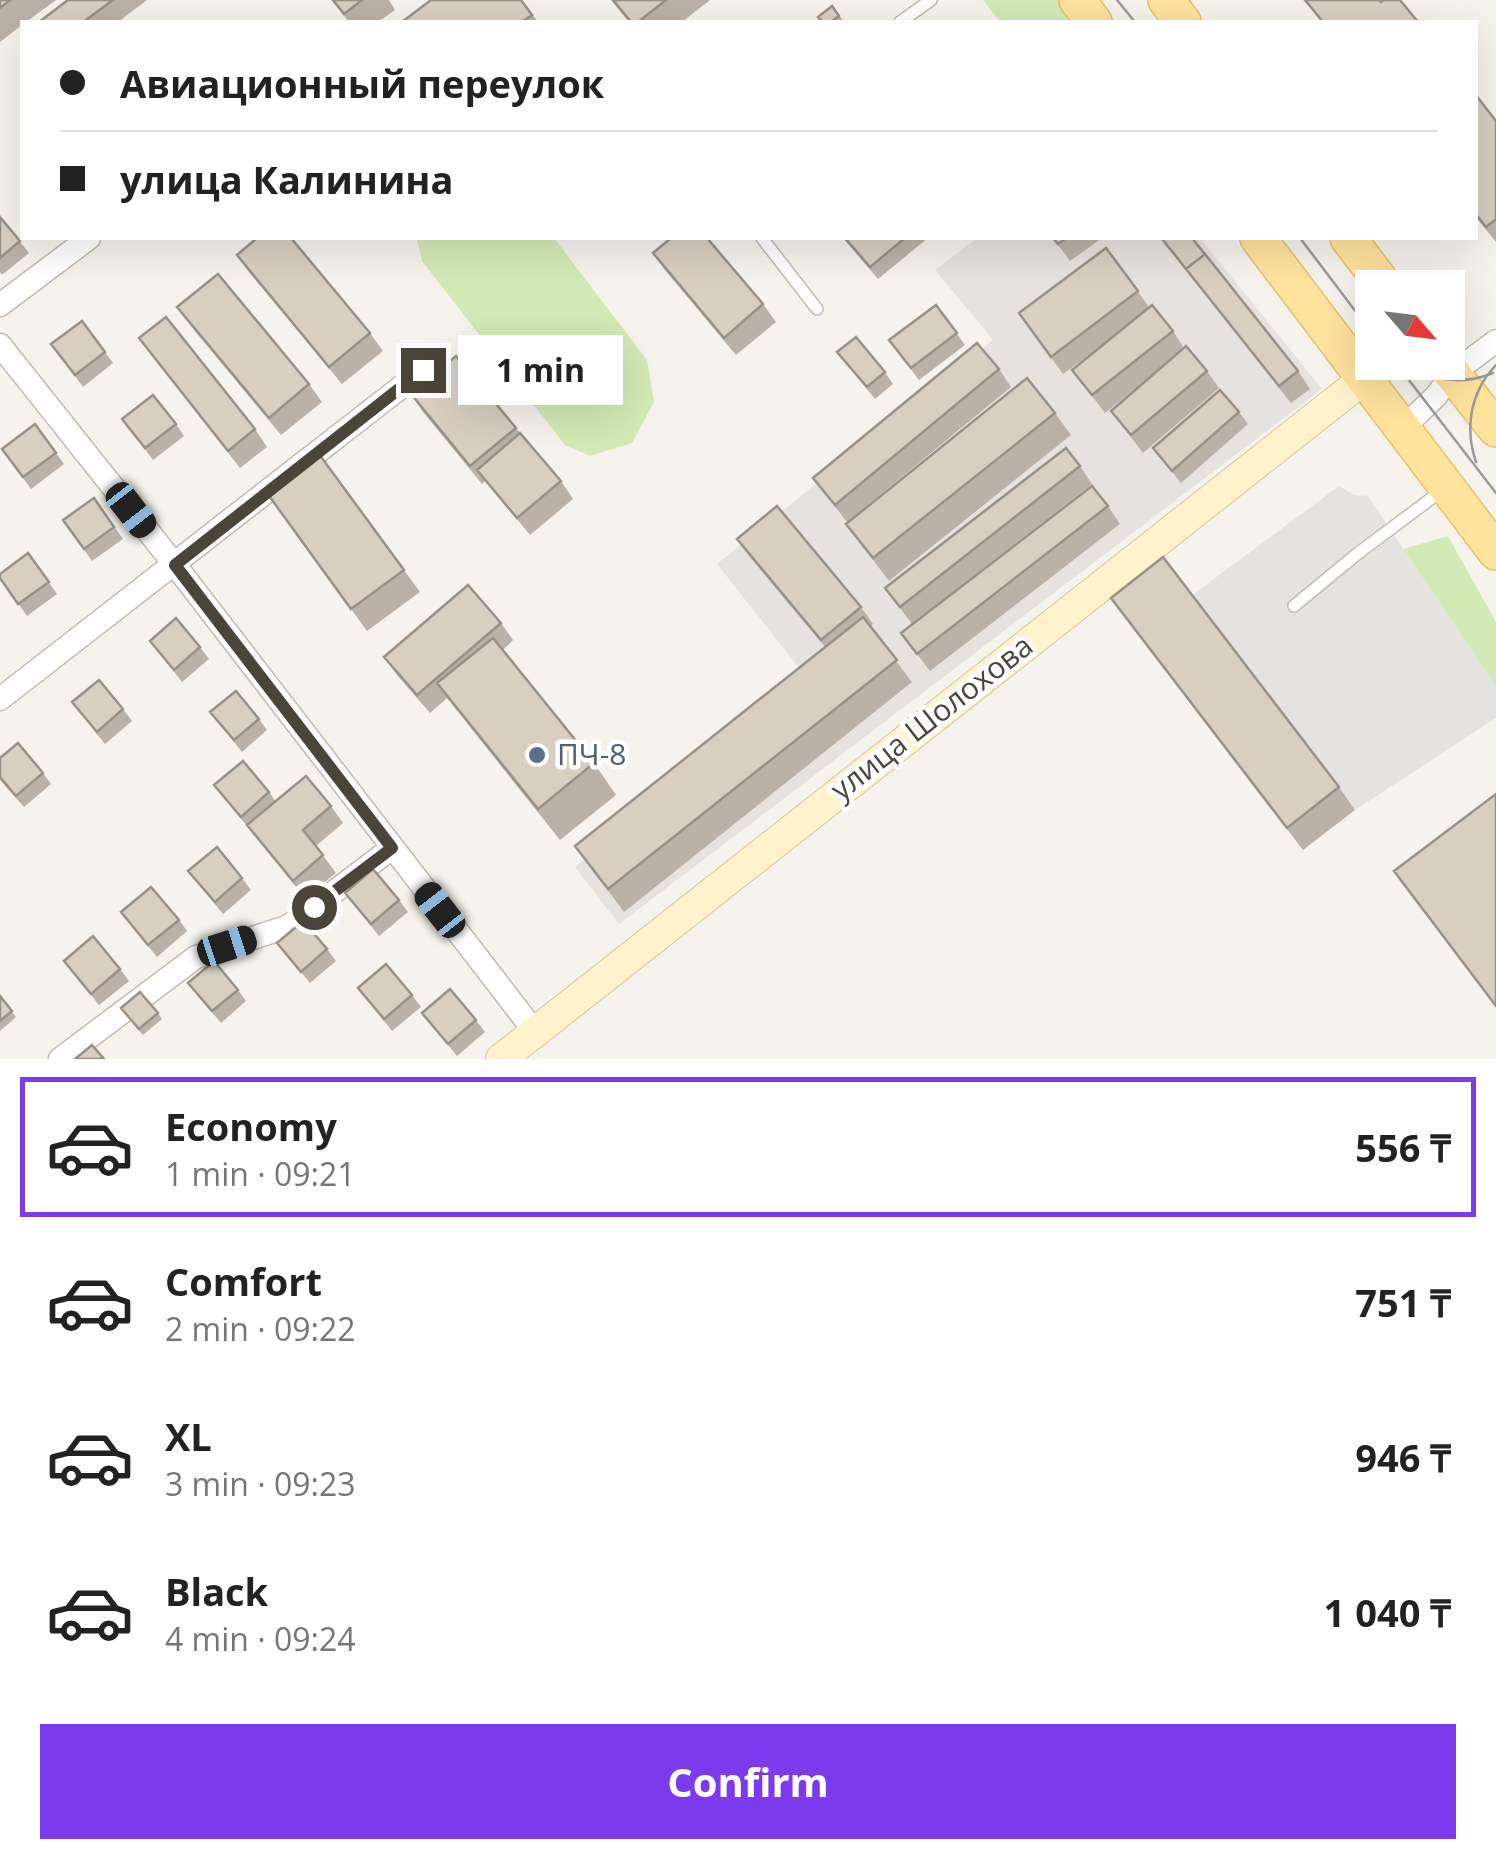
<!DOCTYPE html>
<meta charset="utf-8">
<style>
:root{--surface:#fff;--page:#f2f2f2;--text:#222;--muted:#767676;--line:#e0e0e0;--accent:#7c3aed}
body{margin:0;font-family:"Open Sans",sans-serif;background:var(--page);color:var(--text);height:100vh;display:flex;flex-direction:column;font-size:38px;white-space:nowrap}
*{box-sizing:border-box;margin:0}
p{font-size:32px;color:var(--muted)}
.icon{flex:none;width:55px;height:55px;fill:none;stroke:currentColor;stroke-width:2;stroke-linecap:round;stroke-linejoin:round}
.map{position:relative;height:1059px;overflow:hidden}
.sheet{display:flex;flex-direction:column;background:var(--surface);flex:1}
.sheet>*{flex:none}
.top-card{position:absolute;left:20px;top:20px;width:1458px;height:220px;border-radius:0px;box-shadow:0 10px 40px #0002;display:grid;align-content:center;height:220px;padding:0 40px;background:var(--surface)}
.needle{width:65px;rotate:118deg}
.controls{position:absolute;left:1355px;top:270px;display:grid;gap:20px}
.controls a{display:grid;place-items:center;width:110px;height:110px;border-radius:0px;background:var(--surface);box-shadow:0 10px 40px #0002;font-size:50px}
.end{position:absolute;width:45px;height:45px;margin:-22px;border:12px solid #4b4439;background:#fff;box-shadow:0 0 0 5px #fff}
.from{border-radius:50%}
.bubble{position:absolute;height:70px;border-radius:0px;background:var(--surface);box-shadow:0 10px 40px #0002;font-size:32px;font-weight:700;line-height:70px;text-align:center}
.car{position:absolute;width:30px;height:60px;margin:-30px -15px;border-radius:12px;box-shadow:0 0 8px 2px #0007;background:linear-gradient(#222 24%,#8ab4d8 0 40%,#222 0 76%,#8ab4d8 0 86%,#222 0)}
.top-card b{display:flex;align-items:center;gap:35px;height:95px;font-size:38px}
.top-card b+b{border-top:2px solid var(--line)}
.top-card i{width:25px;height:25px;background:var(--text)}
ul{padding:18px 0 0;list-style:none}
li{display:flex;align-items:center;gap:30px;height:140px;margin:0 20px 15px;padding:0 20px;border:5px solid transparent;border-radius:0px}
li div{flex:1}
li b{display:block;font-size:38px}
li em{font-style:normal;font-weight:700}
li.selected{border-color:var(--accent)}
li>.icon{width:90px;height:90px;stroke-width:1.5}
.button{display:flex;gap:20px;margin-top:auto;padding:20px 40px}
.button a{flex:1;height:115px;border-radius:0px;background:var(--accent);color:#fff;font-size:40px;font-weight:700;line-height:115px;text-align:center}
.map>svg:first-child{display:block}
.industrial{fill:#e6e2dd}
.green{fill:#d2eab5}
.parking{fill:#e5e3e0}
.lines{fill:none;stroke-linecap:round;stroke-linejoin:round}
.lane-casing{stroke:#c2bbae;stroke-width:14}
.street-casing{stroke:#c2bbae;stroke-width:25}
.secondary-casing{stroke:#d6c79b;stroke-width:32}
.primary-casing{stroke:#e6c16a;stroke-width:38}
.lane{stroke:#fff;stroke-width:11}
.street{stroke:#fff;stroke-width:22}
.secondary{stroke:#fff3cd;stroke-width:30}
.primary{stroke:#ffe39c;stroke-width:35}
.tram{stroke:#9a9a9a;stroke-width:2.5}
.wall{fill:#bab2a6}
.building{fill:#d8cfc1;stroke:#979187;stroke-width:2.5}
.route{stroke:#4b4439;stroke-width:12}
.service-dot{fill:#5c6f8a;stroke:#fff;stroke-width:4}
.labels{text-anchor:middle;stroke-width:9;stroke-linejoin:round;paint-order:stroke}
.street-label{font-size:30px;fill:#4b4439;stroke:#fff}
.service-label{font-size:30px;fill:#4e5e75;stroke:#fff;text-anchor:start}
</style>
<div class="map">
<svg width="1496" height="1059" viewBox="0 0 1496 1059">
<rect width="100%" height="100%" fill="#f6f3ec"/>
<path class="industrial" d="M977 238H1200L1322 389 619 924 575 867 800 669 717 564 993 340 935 270Z"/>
<path class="green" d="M983 0H1063L1079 22H1000Z
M417 238H554L647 360 654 402 632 443 590 456 565 445 422 261Z
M1448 536 1496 622V687L1403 549Z"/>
<path class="parking" d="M1339 486 1354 495 1368 496 1496 687V718L1355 810 1191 596Z"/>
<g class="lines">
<g class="lane-casing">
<path id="lane" d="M900 22 931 0
M762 238 817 309
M1294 606 1357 554 1444 489"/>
</g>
<g class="street-casing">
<path id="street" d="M0 305 89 238
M0 345 175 565 535 1032
M1403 428 1436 396 1452 374 1496 341
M0 699 423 370
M60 1059 196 957 289 926 392 848"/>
</g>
<g class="secondary-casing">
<path id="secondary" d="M501 1059 1365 378"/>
</g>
<g class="primary-casing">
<path id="primary" d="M1077 0 1094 22
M1166 0 1183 22
M1258 238 1496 552
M1348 238 1386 288
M1443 362 1496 429"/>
</g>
<use href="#lane" class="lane"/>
<use href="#street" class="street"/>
<use href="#secondary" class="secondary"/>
<use href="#primary" class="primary"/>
<path class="tram" d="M1117 0 1135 22
M1300 238 1372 333
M1395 362 1496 493
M1403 362C1431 380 1462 386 1493 373
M1476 462C1464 427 1471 391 1496 365"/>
</g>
<path class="wall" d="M0 0H56L26 22H22V25L0 42Z
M68 0H147L118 22H39Z
M332 0H389L395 10 378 22H349Z
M521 0 538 22H402Z
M611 0H710L682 22H629Z
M832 6 844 22H822Z
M1475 94 1496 121V242L1475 216Z
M0 217 29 253 2 275 0 272Z
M843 238H928L878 279Z
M1053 238H1102L1070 261Z
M1163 240 1298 371 1310 389 1291 403Z
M1106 248 1149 307 1173 331 1184 348 1207 371 1219 388 1143 453 1111 411 1165 364 1105 413 1072 370 1105 343 1063 374 1019 313Z
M653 253 763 304 776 322 736 355 665 270Z
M237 255 370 333 383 351 342 384 249 272Z
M936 305 965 345 919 380 889 340Z
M177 307 309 384 322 402 281 435 190 325Z
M82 321 113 363 83 387 51 344Z
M139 338 255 429 267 447 240 468Z
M837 352 885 372 893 384 875 399Z
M999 369 1011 387 847 522 813 478Z
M411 394 516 428 561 481 573 499 530 535 485 481 482 484 423 412Z
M1239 412 1248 424 1181 483 1153 448Z
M1055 413 1071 435 889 581 846 524Z
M122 419 176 424 184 436 153 460Z
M35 424 64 464 31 489 2 449Z
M1080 466 1092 484 912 624 885 588Z
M267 493 404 570 420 592 367 631Z
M94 498 123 539 92 561 63 520Z
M1108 506 1120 524 930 671 901 633Z
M737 539 861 607 873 624 870 627 912 682 624 912 575 846 825 647 750 557Z
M28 553 57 594 27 616 0 578Z
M1111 598 1339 787 1355 810 1303 850Z
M501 623 513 640 503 650 594 763 616 795 560 840 447 698 430 713 397 675 384 657Z
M150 641 200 647 209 659 182 682Z
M72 702 123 709 132 721 105 744Z
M210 712 259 719 267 730 242 752Z
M0 758 43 773 51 784 24 807 0 780Z
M214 785 269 792 276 802 331 806 343 823 316 846 336 873 305 898Z
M1496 794V1007L1394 871Z
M188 871 242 878 251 890 223 914Z
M345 893 399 900 408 912 379 936Z
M121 912 179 920 187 931 157 957Z
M277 943 327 949 336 961 310 983Z
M64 961 120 969 129 981 99 1005Z
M188 983 238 990 246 1001 221 1023Z
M358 988 412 995 421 1007 392 1031Z
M0 996 16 1017 0 1031Z
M158 1013 162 1019 143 1035 125 1014Z
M422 1013 476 1020 485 1032 457 1056Z"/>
<path class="building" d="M0 0H10L0 8Z
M68 0H113L83 22H39Z
M333 0H362L344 14Z
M431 0H521L532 15 522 22H402Z
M613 0H666L638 22H631Z
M1305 0H1379L1381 2 1383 0H1400L1418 22H1323Z
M832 6 839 16 831 22H823L818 17Z
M1475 94 1496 121V219L1486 227 1475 213Z
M0 217 20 241 0 258Z
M257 238H291L370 333 329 367 237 255Z
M671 238H707L763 304 724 338 653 253Z
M845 238H905L870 267Z
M1053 238H1066L1058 244Z
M1166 238H1192L1208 258 1205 254 1186 269 1163 240Z
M1106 248 1138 291 1051 357 1019 313Z
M1205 254 1298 371 1279 386 1186 269Z
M218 274 309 384 269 418 177 307Z
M936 305 957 333 911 368 889 340Z
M1152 305 1173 331 1092 395 1072 370Z
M166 317 255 429 228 451 139 338Z
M82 321 105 352 75 375 51 344Z
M856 337 885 372 867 387 837 352Z
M977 343 999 369 835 505 813 478Z
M1186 346 1207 371 1131 435 1111 411Z
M456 356 516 428 470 466 411 394Z
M1027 378 1055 413 873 558 846 524Z
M1220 390 1239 412 1172 471 1153 448Z
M153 395 176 424 145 448 122 419Z
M35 424 56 453 23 477 2 449Z
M520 433 561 481 517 518 477 470Z
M1066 448 1080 466 900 607 885 588Z
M319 454 404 570 351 609 267 493Z
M1092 486 1108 506 917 654 901 633Z
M94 498 114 527 84 549 63 520Z
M777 506 861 607 821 640 737 539Z
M28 553 49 582 18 604 0 578V574Z
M1163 557 1339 787 1287 828 1111 598Z
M468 585 501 623 417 695 384 657Z
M863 617 897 660 608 889 575 846Z
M176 618 200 647 174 670 150 641Z
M493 638 594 763 538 809 437 683Z
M99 680 123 709 97 732 72 702Z
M236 691 259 719 234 740 210 712Z
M18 743 43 773 16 796 0 777V758Z
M243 761 269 792 241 817 214 785Z
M306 776 331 806 303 830 323 855 293 881 247 825Z
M1496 794V1006L1394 871Z
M217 847 242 878 215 902 188 871Z
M373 869 399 900 371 924 345 893Z
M151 887 179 920 148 945 121 912Z
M303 921 327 949 301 972 277 943Z
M93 936 120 969 91 994 64 961Z
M214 961 238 990 212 1011 188 983Z
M386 964 412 995 384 1019 358 988Z
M450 989 476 1020 448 1044 422 1013Z
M140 992 158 1013 139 1029 121 1008Z
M0 996 12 1011 0 1021Z
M92 1045 104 1059H75Z"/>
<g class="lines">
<path class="route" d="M314 907 392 848 175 565 423 370"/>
</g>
<circle class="service-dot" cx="537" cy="755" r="10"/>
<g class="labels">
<g class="street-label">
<text transform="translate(932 718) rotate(-38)" y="10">улица Шолохова</text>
</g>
<g class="service-label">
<text x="557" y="765">ПЧ-8</text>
</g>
</g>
</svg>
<div class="controls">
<a><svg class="needle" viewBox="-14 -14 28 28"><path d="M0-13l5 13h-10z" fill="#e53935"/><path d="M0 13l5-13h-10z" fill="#767676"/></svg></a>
</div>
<i class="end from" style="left:314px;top:907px"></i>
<i class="end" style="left:423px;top:370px"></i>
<div class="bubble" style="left:458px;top:335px;width:165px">1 min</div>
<i class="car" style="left:131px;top:510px;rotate:142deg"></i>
<i class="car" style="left:440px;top:910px;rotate:322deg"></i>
<i class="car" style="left:227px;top:946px;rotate:72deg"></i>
<div class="top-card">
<b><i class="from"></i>Авиационный переулок</b>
<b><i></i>улица Калинина</b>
</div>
</div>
<section class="sheet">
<ul>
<li class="selected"><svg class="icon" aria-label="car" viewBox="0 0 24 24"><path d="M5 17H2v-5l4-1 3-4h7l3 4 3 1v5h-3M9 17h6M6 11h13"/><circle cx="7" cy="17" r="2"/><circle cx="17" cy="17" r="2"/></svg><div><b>Economy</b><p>1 min · 09:21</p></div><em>556 ₸</em></li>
<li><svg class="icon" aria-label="car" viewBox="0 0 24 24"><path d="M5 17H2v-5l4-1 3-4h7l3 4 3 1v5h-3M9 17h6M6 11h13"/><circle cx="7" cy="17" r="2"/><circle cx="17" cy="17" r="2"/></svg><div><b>Comfort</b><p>2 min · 09:22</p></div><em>751 ₸</em></li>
<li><svg class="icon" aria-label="car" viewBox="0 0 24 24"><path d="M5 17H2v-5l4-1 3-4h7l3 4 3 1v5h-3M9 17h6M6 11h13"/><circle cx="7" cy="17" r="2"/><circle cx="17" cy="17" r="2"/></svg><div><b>XL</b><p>3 min · 09:23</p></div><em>946 ₸</em></li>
<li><svg class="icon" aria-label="car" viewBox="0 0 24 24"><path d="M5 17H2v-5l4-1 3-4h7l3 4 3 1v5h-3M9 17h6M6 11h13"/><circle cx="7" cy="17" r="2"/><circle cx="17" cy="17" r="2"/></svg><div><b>Black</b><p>4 min · 09:24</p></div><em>1 040 ₸</em></li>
</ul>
<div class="button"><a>Confirm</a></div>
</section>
